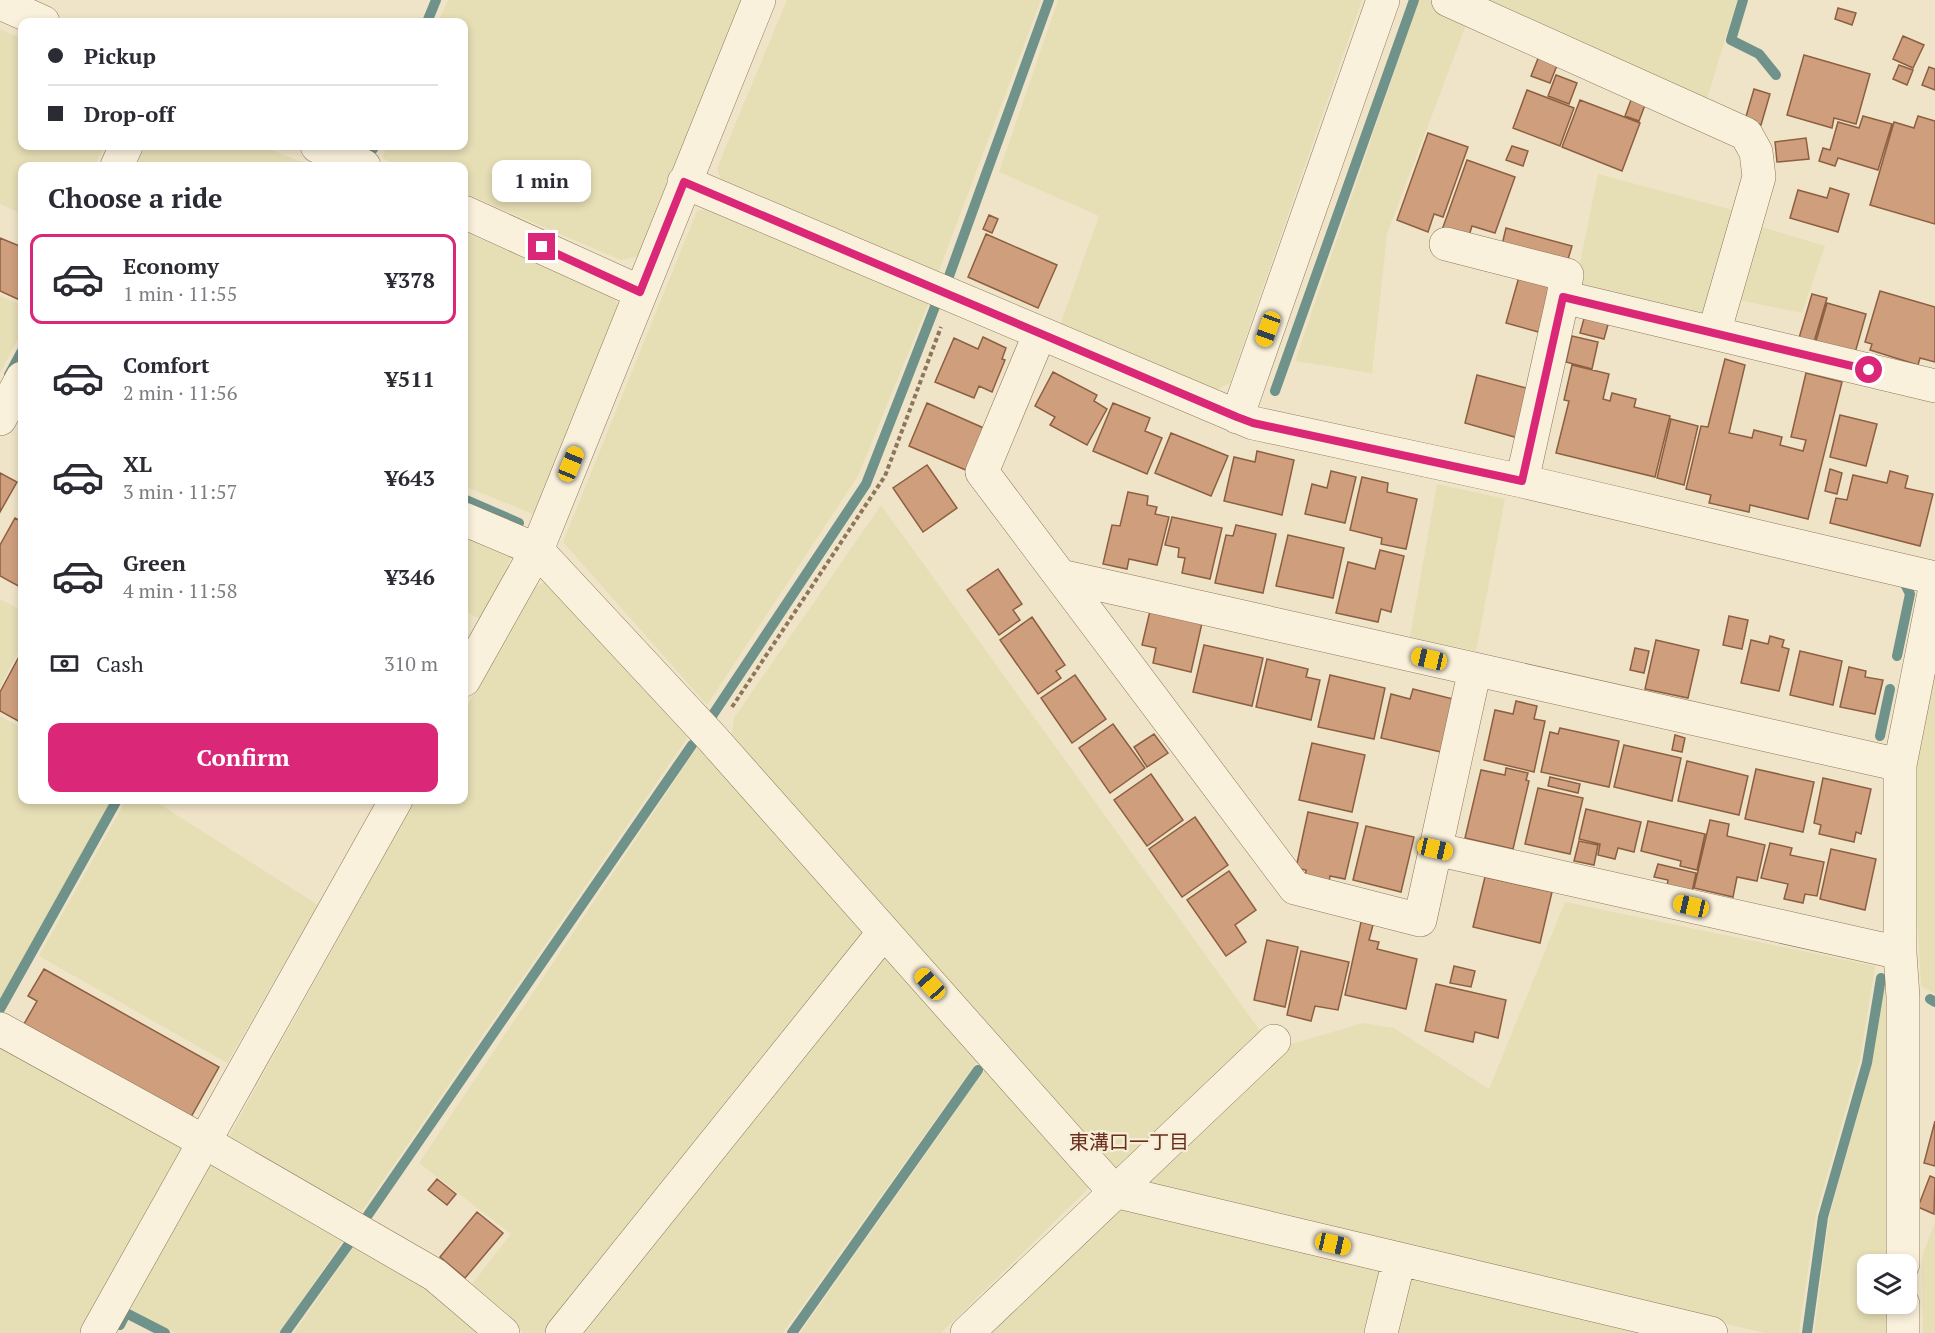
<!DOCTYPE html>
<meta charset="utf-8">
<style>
:root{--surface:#fff;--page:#f7f7f7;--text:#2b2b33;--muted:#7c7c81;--line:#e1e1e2;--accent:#db2777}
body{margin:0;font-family:"PT Serif","Noto Sans JP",serif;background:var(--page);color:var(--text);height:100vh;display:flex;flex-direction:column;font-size:22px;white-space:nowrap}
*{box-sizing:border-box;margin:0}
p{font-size:20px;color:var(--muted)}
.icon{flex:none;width:33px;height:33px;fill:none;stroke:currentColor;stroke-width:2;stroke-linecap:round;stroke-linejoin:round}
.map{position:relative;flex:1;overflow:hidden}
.drawer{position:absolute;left:18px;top:162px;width:450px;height:642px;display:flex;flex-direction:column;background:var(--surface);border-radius:12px;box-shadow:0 3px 9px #0003}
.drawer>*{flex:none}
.top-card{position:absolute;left:18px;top:18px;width:450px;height:132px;border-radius:12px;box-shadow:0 3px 9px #0003;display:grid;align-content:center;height:132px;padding:0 30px;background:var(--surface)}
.tools{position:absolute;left:1857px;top:1254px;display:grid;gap:12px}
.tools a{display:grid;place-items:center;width:60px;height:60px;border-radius:12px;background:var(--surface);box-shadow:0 3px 9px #0003;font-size:30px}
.end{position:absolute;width:27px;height:27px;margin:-14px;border:8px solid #db2777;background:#fff;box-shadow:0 0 0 3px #fff}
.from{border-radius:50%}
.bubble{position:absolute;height:42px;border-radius:12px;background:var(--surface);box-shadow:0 3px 9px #0003;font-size:20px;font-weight:700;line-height:42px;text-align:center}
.car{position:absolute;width:18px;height:36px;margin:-18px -9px;border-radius:8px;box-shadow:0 0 4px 2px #0007;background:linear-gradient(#f5c518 24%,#345 0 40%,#f5c518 0 76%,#345 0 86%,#f5c518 0)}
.top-card b{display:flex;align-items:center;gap:21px;height:57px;font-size:22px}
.top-card b+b{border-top:2px solid var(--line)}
.top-card i{width:15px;height:15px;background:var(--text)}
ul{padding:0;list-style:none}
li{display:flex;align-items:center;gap:18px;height:90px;margin:0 12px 9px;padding:0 18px;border:3px solid transparent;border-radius:12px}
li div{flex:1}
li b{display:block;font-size:22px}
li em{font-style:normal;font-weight:700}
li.selected{border-color:var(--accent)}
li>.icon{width:54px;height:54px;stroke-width:1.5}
h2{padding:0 30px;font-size:27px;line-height:72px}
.pay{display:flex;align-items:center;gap:15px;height:66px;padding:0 30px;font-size:22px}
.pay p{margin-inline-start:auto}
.primary-button{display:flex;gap:12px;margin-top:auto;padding:12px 30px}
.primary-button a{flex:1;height:69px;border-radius:12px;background:var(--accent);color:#fff;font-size:24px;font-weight:700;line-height:69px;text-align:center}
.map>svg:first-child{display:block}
.farmland{fill:#e6deb5}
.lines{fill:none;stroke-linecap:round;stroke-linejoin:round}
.stream{stroke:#6f938a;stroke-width:10}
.building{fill:#cf9f7d;stroke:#8d5f41;stroke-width:1.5}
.minor-casing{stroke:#8d765c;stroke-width:34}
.path{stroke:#8d765c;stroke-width:4;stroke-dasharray:4.5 3;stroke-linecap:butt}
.minor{stroke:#faf1dc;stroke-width:33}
.route{stroke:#db2777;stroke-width:8}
.labels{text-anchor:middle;stroke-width:4.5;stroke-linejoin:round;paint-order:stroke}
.neighbourhood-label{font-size:20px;fill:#6b2e1e;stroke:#f7eed8}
</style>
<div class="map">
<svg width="1935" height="1333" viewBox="0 0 1935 1333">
<rect width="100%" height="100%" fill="#f0e4c8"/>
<path class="farmland" d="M448 0H747L640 256 621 260 464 193V166H401L382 158 387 146H464V22H438Z
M787 0H1041L938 273 724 189 717 168Z
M1058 0H1362L1230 383 1213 391 1060 325 1099 216 999 172Z
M1419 0H1430L1469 17 1387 234 1372 373 1295 361Z
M1484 0H1737L1706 102Z
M0 29 22 39V146H104L95 166H22V214L0 204Z
M145 146H262L311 166H137Z
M1598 174 1740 212 1710 317 1574 293Z
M713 208 932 295 858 476 707 705 563 542 697 211Z
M1755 225 1825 246 1802 313 1734 299Z
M464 232 613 296 619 307 533 514 464 486Z
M0 296 22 305V331L0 373Z
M1437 484 1505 499 1476 651 1410 637Z
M881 505 1264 1036 1118 1174 731 737 734 718Z
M464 533 513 554 481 619 464 611Z
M545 582 688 737 362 1211 351 1206 348 1209 227 1140 415 800H464V712L533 587Z
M0 599 22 611V645L0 687Z
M1935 631V994L1921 986 1909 765Z
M0 716 22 728V800H112L0 999Z
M698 746 863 927 860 945 551 1333H524L469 1288 511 1234 419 1163Z
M126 800H153L318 905 227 1063 39 956Z
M1565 902 1875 966 1860 1060 1816 1214 1799 1333H1765L1151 1192 1144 1182 1281 1047 1363 1023 1394 1028 1489 1089Z
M890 958 980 1057 783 1333H576L871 961Z
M1882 987 1889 989 1890 1264H1868V1304H1890L1891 1333H1814L1829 1217 1871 1067Z
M0 1044 185 1145 80 1333H0Z
M987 1067 1094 1183 941 1333H800Z
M212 1161 346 1236 279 1333H176L129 1309Z
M1130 1209 1380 1266 1375 1333H984L1110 1210Z
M1935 1222V1333H1923L1922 1256Z
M357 1242 428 1281 487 1333H294Z
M1420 1276 1659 1333H1393L1405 1284Z"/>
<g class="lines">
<path class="stream" d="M1743 0 1731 40 1759 54 1776 75
M427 22 436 0
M373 149 374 146
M948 279 1049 0
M9 375 22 351
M1275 391 1414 0
M464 499 519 523
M1897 656 1910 594 1904 582 1900 581
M705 720 708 722 866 484 936 304
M1880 736 1890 689
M1930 999 1935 1002
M0 1009 117 800
M368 1215 692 745
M120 1325 126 1313 165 1333
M285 1333 351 1241
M792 1333 978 1070
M1807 1333 1823 1217 1867 1063 1881 978"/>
</g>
<path class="building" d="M1838 8 1856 13 1852 25 1835 19Z
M1903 36 1924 45 1913 68 1893 59Z
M1541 51 1560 58 1550 83 1531 76Z
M1804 55 1870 74 1856 124 1834 118 1832 128 1787 115Z
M1899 65 1913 70 1907 85 1893 79Z
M1929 67 1935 69V90L1922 85Z
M1556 75 1577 83 1569 104 1548 96Z
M1754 89 1770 94 1761 125 1745 120Z
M1527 90 1574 108 1560 146 1513 128Z
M1634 92 1648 97 1639 121 1625 116Z
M1580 100 1640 123 1622 171 1562 147Z
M1863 116 1892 124 1878 170 1838 158 1835 166 1819 161 1823 148 1830 150 1838 122 1859 128Z
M1918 116 1935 121V224L1870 205 1894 122 1914 128Z
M1428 133 1468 147 1443 217 1434 214 1428 232 1397 220Z
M1806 138 1809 159 1777 162 1775 142Z
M1512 146 1528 151 1523 166 1506 160Z
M1467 160 1515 177 1495 233 1472 226 1468 239 1442 230Z
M1830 188 1849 194 1838 232 1790 218 1798 190 1827 198Z
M989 215 998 219 992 233 983 229Z
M1506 228 1572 246 1566 266 1501 249Z
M986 234 1057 265 1038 308 968 277Z
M0 238 22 247V301L0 291Z
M1519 277 1555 286 1542 333 1506 323Z
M1880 291 1935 307V362L1920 358 1918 365 1870 350 1872 344 1865 342Z
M1812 294 1827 298 1814 342 1799 338Z
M1827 303 1866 314 1855 353 1816 341Z
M1585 315 1609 321 1604 339 1580 333Z
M1572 336 1598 342 1592 369 1566 362Z
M983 337 1006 348 1002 359 1005 360 992 392 979 386 974 398 935 382 954 338 978 349Z
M1725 359 1745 365 1729 433 1752 438 1754 430 1782 437 1780 445 1803 451 1806 440 1791 437 1806 373 1842 382 1808 519 1750 505 1749 512 1709 503 1711 495 1686 489 1701 426 1708 427Z
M1572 365 1609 374 1603 399 1610 401 1612 393 1636 399 1634 407 1670 416 1655 477 1556 453 1569 401 1564 400Z
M1053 372 1097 395 1094 401 1107 409 1087 445 1050 425 1055 417 1035 406Z
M1477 375 1530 389 1518 438 1465 423Z
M927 403 986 429 968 471 909 446Z
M1113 403 1150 418 1145 431 1162 438 1147 474 1093 451Z
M1840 415 1877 424 1866 466 1830 457Z
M1671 419 1698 426 1684 485 1657 478Z
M1171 433 1228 456 1211 496 1155 473Z
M1257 451 1294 460 1282 515 1224 501 1234 457 1255 462Z
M927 465 957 508 923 532 893 488Z
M1830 469 1842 473 1837 494 1825 491Z
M1331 471 1356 477 1345 523 1305 514 1312 484 1327 488Z
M1890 471 1908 476 1905 488 1933 494 1920 546 1830 523 1836 498 1847 500 1853 475 1887 483Z
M0 473 17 482 0 512Z
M1362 477 1388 483 1387 492 1417 499 1406 549 1381 544 1382 538 1350 530Z
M1128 492 1148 496 1147 505 1157 507 1155 514 1169 517 1157 565 1129 559 1127 569 1103 564 1112 525 1120 526Z
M1172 517 1222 528 1210 579 1182 573 1185 558 1178 557 1179 548 1165 545Z
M15 518 22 522V588L0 576V545Z
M1236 525 1276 534 1263 593 1215 583 1226 535 1233 536Z
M1288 535 1344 548 1333 598 1276 586Z
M1380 550 1404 556 1391 612 1381 609 1378 622 1336 613 1348 562 1375 569Z
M998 569 1022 604 1013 610 1020 620 999 635 967 590Z
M1150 611 1202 623 1191 672 1153 663 1156 648 1142 645Z
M1729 616 1748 620 1742 649 1723 645Z
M1032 617 1065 665 1056 671 1061 678 1038 694 1000 640Z
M1770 636 1784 640 1782 647 1789 649 1779 691 1741 683 1751 640 1768 644Z
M1656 640 1699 650 1688 698 1645 689Z
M1204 645 1263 658 1252 706 1193 692Z
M1635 648 1649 651 1644 673 1630 670Z
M22 651V723L0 711V692Z
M1800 651 1842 661 1833 705 1790 695Z
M1267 659 1308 669 1306 677 1320 680 1311 720 1256 707Z
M1849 667 1866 671 1865 677 1883 680 1875 714 1840 707Z
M1075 675 1106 719 1072 743 1041 698Z
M1330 675 1385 688 1374 739 1318 727Z
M1413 689 1453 699 1441 752 1381 738 1391 694 1410 699Z
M1516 701 1537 706 1534 719 1545 721 1534 772 1484 760 1495 710 1513 714Z
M1113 724 1145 768 1110 793 1079 748Z
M1560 728 1619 741 1609 787 1541 772 1550 732 1558 734Z
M1154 734 1168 753 1147 767 1134 747Z
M1675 735 1685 738 1682 752 1672 750Z
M1312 743 1365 755 1352 812 1299 800Z
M1624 745 1681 758 1672 801 1614 787Z
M1687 761 1748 776 1739 815 1678 801Z
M1506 768 1528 773 1526 780 1529 781 1513 849 1465 838 1481 770 1505 775Z
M1756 769 1814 782 1803 832 1745 819Z
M1151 774 1183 820 1147 846 1114 800Z
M1550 777 1580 784 1578 793 1548 786Z
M1823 778 1871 789 1861 834 1856 832 1854 842 1819 834 1821 825 1814 823Z
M1538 788 1583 798 1570 854 1525 844Z
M1586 809 1641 822 1634 852 1618 848 1615 859 1598 855 1600 844 1579 839Z
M1308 812 1358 823 1345 879 1330 876 1329 882 1305 877 1306 870 1296 868Z
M1195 817 1228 865 1182 897 1149 849Z
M1710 820 1729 824 1727 836 1765 845 1757 881 1737 877 1733 897 1694 888Z
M1648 821 1705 834 1697 870 1680 866 1681 861 1641 851Z
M1366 826 1414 837 1401 892 1353 880Z
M1579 841 1598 845 1594 865 1574 861Z
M1770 843 1792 848 1790 855 1824 862 1817 896 1805 894 1803 903 1784 899 1788 884 1761 878Z
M1831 849 1876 859 1865 910 1820 899Z
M1658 864 1696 873 1692 892 1667 886 1668 880 1654 877Z
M1229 871 1256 910 1235 925 1246 942 1226 956 1187 900Z
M1485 877 1552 892 1540 943 1473 927Z
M1361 922 1373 925 1369 940 1379 942 1377 949 1417 959 1406 1009 1345 995Z
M1267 940 1298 947 1285 1007 1254 1000Z
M1301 951 1349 962 1338 1010 1315 1006 1311 1021 1287 1015Z
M1454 966 1475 971 1471 987 1450 983Z
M44 969 219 1067 191 1117 24 1024 37 1001 28 996Z
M1436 984 1506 1000 1498 1038 1475 1032 1473 1042 1425 1031Z
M1935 1121V1166L1924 1163Z
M1930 1176 1935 1178 1934 1214 1918 1207Z
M437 1179 456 1194 447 1205 428 1190Z
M477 1212 503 1233 465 1278 440 1257Z"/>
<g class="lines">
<g class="minor-casing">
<path id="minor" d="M1448 0 1746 134 1756 152 1759 177 1714 333
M0 3 43 22
M317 146 364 166
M117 166 126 146
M684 182 1253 423 1522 481 1935 578
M464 212 640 292
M1446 244 1567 275 1563 297
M1040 333 982 472 1295 888 1420 920 1475 669
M1237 417 1383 0
M0 419 22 378
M1522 481 1563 297 1935 386
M464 519 537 550 712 738 1114 1191 1711 1333
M1061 576 1900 765
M464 680 537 550 759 0
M1435 849 1900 953
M0 1029 203 1141 435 1275 503 1333
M1903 1264V997L1900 953V765L1935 588
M97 1333 396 800
M562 1333 884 932
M967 1333 1274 1041
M1381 1333 1399 1260
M1903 1333V1304"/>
</g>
<path class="path" d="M732 707 885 476 941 327"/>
<use href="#minor" class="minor"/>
</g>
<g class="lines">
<path class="route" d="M542 247 640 292 684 182 1237 417 1253 423 1522 481 1563 297 1869 370"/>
</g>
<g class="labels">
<g class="neighbourhood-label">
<text x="1129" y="1149">東溝口一丁目</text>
</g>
</g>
</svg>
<div class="tools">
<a><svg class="icon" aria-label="layers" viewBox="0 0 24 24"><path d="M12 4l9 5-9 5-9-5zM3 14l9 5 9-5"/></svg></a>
</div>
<i class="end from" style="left:1869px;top:370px"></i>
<i class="end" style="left:542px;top:247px"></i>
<div class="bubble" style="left:492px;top:160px;width:99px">1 min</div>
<i class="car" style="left:1268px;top:329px;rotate:200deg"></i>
<i class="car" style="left:571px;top:464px;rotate:22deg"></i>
<i class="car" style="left:1429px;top:659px;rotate:283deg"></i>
<i class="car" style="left:1435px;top:849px;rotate:103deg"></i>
<i class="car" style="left:1691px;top:906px;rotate:283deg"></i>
<i class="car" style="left:930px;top:984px;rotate:318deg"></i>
<i class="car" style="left:1333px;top:1244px;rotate:103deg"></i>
<div class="top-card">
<b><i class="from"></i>Pickup</b>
<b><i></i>Drop-off</b>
</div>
<section class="drawer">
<h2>Choose a ride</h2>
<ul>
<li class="selected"><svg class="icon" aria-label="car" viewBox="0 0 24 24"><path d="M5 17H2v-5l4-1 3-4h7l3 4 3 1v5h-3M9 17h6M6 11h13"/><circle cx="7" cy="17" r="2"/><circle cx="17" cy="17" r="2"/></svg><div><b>Economy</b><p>1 min · 11:55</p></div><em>¥378</em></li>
<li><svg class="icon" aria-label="car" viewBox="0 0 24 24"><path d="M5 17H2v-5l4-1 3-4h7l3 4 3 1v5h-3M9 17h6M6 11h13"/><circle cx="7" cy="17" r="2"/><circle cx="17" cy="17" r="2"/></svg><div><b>Comfort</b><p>2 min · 11:56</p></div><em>¥511</em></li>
<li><svg class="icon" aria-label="car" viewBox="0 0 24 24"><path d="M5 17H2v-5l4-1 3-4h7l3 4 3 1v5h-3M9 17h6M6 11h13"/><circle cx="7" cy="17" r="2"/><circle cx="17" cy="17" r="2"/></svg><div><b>XL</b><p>3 min · 11:57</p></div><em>¥643</em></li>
<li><svg class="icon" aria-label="car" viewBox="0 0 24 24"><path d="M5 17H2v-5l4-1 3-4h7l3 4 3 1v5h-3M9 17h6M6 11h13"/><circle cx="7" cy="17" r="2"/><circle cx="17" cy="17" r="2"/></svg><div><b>Green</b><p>4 min · 11:58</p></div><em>¥346</em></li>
</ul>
<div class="pay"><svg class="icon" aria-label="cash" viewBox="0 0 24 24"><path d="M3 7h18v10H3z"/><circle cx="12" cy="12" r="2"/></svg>Cash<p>310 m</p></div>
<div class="primary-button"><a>Confirm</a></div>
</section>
</div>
